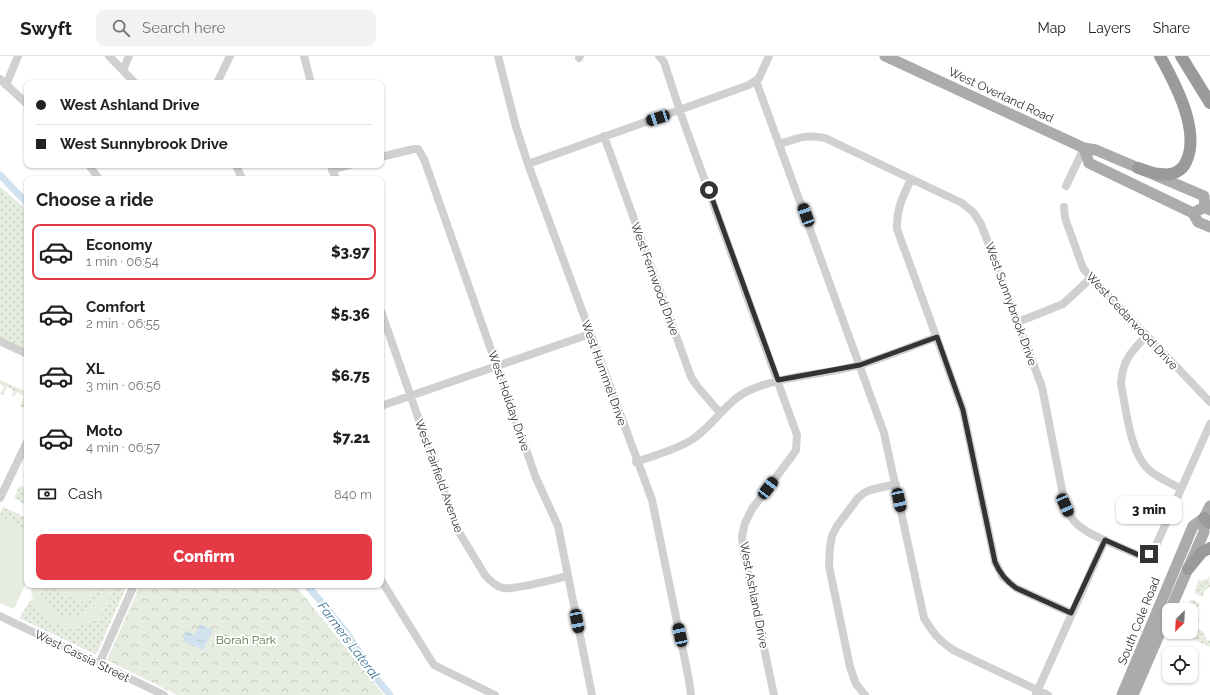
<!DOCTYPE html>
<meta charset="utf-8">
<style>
:root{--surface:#fff;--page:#f2f2f2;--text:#202124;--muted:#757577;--line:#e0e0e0;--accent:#e63946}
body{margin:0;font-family:Raleway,sans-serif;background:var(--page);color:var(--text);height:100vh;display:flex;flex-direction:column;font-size:15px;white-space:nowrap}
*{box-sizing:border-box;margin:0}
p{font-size:13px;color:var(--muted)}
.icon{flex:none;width:22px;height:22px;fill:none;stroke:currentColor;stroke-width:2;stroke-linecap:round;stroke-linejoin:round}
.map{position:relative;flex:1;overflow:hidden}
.panel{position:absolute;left:24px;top:120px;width:360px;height:412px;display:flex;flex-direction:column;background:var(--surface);border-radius:8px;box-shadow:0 1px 3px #0004}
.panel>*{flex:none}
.guide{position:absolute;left:24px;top:24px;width:360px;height:88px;border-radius:8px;box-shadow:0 1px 3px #0004;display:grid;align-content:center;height:88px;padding:0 12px;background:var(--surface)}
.needle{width:26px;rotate:204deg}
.buttons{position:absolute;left:1162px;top:547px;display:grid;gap:8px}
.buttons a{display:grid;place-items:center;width:36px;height:36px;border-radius:8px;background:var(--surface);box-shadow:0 1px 3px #0004;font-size:20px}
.end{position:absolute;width:18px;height:18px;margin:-9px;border:5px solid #333;background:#fff;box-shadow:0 0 0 2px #fff}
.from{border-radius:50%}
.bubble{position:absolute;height:28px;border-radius:8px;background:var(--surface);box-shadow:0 1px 3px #0004;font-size:13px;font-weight:800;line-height:28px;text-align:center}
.car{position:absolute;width:12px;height:24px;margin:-12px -6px;border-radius:5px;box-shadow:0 0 3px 1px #0007;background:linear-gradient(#222 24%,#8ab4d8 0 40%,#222 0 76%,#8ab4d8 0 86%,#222 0)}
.guide b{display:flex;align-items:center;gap:14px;height:38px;font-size:15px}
.guide b+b{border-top:1px solid var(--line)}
.guide i{width:10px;height:10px;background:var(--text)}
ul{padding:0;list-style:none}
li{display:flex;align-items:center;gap:12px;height:56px;margin:0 8px 6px;padding:0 4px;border:2px solid transparent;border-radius:8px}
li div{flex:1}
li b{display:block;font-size:15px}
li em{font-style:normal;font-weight:800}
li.on{border-color:var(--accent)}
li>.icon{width:36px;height:36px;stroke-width:1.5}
h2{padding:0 12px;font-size:18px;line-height:48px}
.pay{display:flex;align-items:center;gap:10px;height:44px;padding:0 12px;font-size:15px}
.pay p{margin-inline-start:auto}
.button{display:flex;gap:8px;margin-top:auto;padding:8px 12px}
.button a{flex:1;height:46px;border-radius:8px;background:var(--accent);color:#fff;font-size:16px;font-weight:800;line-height:46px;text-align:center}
header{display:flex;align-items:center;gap:24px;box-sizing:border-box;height:56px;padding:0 20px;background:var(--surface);border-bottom:1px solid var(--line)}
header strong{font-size:19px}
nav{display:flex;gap:22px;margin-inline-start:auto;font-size:14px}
.search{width:280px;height:36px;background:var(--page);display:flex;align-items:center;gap:10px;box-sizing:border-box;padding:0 14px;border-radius:8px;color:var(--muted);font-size:15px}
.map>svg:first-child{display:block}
.grass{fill:url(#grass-dots)}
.forest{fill:url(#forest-crowns)}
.pitch{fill:#e6ecdf}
.water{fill:url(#water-ripples)}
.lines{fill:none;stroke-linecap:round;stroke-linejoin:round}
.canal{stroke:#cfe2ee;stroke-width:7}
.minor{stroke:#d0d0d0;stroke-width:8}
.major{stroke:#ababab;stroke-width:11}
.highway{stroke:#9a9a9a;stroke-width:12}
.route{stroke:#333;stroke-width:5}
.labels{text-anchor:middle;stroke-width:4;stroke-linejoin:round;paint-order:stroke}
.street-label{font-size:12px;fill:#333;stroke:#fff}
.park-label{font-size:12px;fill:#56703f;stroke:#fff}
.water-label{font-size:13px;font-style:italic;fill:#3f7597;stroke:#fff}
</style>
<header>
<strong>Swyft</strong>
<div class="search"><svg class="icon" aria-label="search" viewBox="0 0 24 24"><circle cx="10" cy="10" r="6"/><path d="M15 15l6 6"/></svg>Search here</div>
<nav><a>Map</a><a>Layers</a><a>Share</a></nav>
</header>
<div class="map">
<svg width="1210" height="639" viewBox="0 0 1210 639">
<defs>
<pattern id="grass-dots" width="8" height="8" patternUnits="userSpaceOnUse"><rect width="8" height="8" fill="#e6ecdf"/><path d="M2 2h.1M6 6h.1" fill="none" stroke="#c6cbc0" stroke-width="1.8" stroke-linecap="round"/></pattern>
<pattern id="forest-crowns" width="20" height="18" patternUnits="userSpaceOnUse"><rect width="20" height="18" fill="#e6ecdf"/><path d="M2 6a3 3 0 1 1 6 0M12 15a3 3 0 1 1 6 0" fill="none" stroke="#c6cbc0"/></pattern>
<pattern id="water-ripples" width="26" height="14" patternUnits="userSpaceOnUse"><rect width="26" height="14" fill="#cfe2ee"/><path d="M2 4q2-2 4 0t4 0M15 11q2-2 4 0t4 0" fill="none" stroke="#b2c2cd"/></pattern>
</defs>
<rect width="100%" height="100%" fill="#fff"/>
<path class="grass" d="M0 131 27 154V294L0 281Z
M0 324 24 335 27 328V353L20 350 24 340 17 336 14 341 12 339 14 335 7 331 3 339 1 338 4 330 0 328Z
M21 430 27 433V444L24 448 14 442 19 431Z
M3 451 27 462V474L0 461V458Z
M1209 520 1210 531 1205 534 1203 541 1194 537 1199 524 1201 525 1208 522Z
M40 529H105C101 538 97 549 89 555 68 571 40 554 40 529Z
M116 529H127L97 597 95 598 19 562 32 542C42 568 71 579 95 563L98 565Z
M1190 544H1193L1200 548 1196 554 1199 564 1196 572 1203 575 1207 585 1210 584V591L1183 579V576H1191V554H1186Z"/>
<path class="forest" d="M140 529H295L384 639H177L107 604Z"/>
<path class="pitch" d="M0 461 27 474V525L14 553 0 547Z
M31 529H40C40 554 68 571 89 555 97 549 101 538 105 529H116L98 565 94 563C66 583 31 563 31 529Z
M45 529H97L88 549Z"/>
<path class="water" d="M200 568 213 574 203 594 183 585 186 574 195 579Z"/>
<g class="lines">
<path class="canal" d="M0 119 27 147
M307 529 346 576 376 622 390 639"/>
<path class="minor" d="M109 0 135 27
M304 0 311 27
M498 0 516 71 528 108 652 444 689 624 691 639
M659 0 664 6 683 64 797 379 796 394 792 400 752 453 745 467 742 480 743 493 774 639
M579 2 580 0
M123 14 129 0
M0 23 27 48
M756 25 884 377 924 562C933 577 939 585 955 595L1048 639
M217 27 230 0
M6 29 18 0
M604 80 691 321 697 330 720 357
M780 88C798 82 806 78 825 82L962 147 973 156 981 168 1042 331 1065 449C1068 456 1071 463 1077 468 1089 480 1123 492 1141 500L1149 498 1154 494 1210 368
M381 101 414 93H418L424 103 536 422 558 470 592 639
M528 108 749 29 759 22 769 0
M89 109 99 123
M236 109 242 123
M331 110 336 123
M332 114 349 109
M911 123C903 141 896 153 897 173L963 354 995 506 1003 521 1016 532 1071 557
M1066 130 1084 92
M1064 151 1065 162 1083 212 1086 216 1210 346
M381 255 457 473 485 519C490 525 495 530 503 532 515 534 554 523 568 520
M1018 266 1063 248 1091 222
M1146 280C1131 296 1122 305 1121 328 1126 353 1130 397 1149 414 1158 422 1171 427 1181 433
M0 285 27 298
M381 350 590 278
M636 406C655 399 676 394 693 383 714 369 727 344 750 334 785 319 824 319 860 309 886 301 912 290 937 281
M0 442 27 386
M381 524 434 609 495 639
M0 560 164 639
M99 608 134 529
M1036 638 1105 484
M865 639 856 628 850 611 829 510 830 491 832 480 837 470 858 442 864 437 870 434 896 428"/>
<path class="major" d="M885 0 1084 92 1096 94 1204 140 1205 151
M1084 92 1089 107 1193 157 1205 151 1210 154
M1193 157 1198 166 1210 171
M1170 554 1204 476V462L1210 450
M1122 639 1193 470 1204 462
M1133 639 1169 556"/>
<path class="highway" d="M1181 0 1210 47
M1138 112C1145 114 1153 118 1161 118 1172 120 1182 115 1186 106 1201 75 1175 27 1160 0
M1204 462 1210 467
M1188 513 1202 496 1210 492"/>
</g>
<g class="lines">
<path class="route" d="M709 134 778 324 860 309 937 281 963 354 995 506C1000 518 1006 525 1016 532L1071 557 1105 484 1141 500 1149 498"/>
</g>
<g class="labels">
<g class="street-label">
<text transform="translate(1001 39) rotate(25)" y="4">West Overland Road</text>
<text transform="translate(655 223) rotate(70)" y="4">West Fernwood Drive</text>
<text transform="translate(1011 248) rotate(70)" y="4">West Sunnybrook Drive</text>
<text transform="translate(1132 265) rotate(47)" y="4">West Cedarwood Drive</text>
<text transform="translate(604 317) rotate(70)" y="4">West Hummel Drive</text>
<text transform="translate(509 345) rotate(71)" y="4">West Holiday Drive</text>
<text transform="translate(439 420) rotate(70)" y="4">West Fairfield Avenue</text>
<text transform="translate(754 539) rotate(79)" y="4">West Ashland Drive</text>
<text transform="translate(1139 565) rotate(-68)" y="4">South Cole Road</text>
<text transform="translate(82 600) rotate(26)" y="4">West Cassia Street</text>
</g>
<g class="park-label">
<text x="246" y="588">Borah Park</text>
</g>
<g class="water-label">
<text transform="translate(349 584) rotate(53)" y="5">Farmers Lateral</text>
</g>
</g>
</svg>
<div class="buttons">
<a><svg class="needle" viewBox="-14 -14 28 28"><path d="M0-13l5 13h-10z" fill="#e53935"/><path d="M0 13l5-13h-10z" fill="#757577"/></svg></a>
<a><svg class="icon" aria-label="locate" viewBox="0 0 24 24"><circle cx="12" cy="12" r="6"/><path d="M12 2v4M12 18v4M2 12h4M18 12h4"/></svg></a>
</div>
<i class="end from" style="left:709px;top:134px"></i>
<i class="end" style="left:1149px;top:498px"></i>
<div class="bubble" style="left:1116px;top:440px;width:66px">3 min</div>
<i class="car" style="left:658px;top:62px;rotate:252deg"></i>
<i class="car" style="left:806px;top:159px;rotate:340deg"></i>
<i class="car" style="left:768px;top:432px;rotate:37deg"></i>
<i class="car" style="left:899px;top:444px;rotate:168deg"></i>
<i class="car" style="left:1065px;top:449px;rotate:156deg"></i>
<i class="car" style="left:577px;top:565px;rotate:169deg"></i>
<i class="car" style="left:680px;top:579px;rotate:348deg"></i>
<div class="guide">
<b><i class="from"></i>West Ashland Drive</b>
<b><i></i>West Sunnybrook Drive</b>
</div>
<section class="panel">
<h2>Choose a ride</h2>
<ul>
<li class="on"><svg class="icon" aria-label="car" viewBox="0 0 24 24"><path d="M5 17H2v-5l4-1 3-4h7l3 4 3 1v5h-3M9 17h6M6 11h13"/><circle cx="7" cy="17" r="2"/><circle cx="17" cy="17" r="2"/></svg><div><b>Economy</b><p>1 min · 06:54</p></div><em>$3.97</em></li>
<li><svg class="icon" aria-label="car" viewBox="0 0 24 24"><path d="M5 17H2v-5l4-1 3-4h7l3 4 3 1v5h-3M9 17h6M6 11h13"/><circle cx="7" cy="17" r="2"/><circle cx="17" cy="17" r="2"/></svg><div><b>Comfort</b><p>2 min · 06:55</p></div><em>$5.36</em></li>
<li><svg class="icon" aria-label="car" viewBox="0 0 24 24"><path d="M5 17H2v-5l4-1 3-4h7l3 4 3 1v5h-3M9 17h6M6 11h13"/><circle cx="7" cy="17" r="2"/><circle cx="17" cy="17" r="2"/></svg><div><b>XL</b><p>3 min · 06:56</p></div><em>$6.75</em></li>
<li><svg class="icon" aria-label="car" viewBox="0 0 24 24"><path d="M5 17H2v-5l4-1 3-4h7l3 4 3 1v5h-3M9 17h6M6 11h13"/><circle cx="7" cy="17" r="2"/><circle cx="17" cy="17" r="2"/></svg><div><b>Moto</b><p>4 min · 06:57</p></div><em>$7.21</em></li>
</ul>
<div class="pay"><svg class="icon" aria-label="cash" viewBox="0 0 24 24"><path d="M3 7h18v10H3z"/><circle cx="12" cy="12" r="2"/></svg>Cash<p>840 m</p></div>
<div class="button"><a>Confirm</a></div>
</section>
</div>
